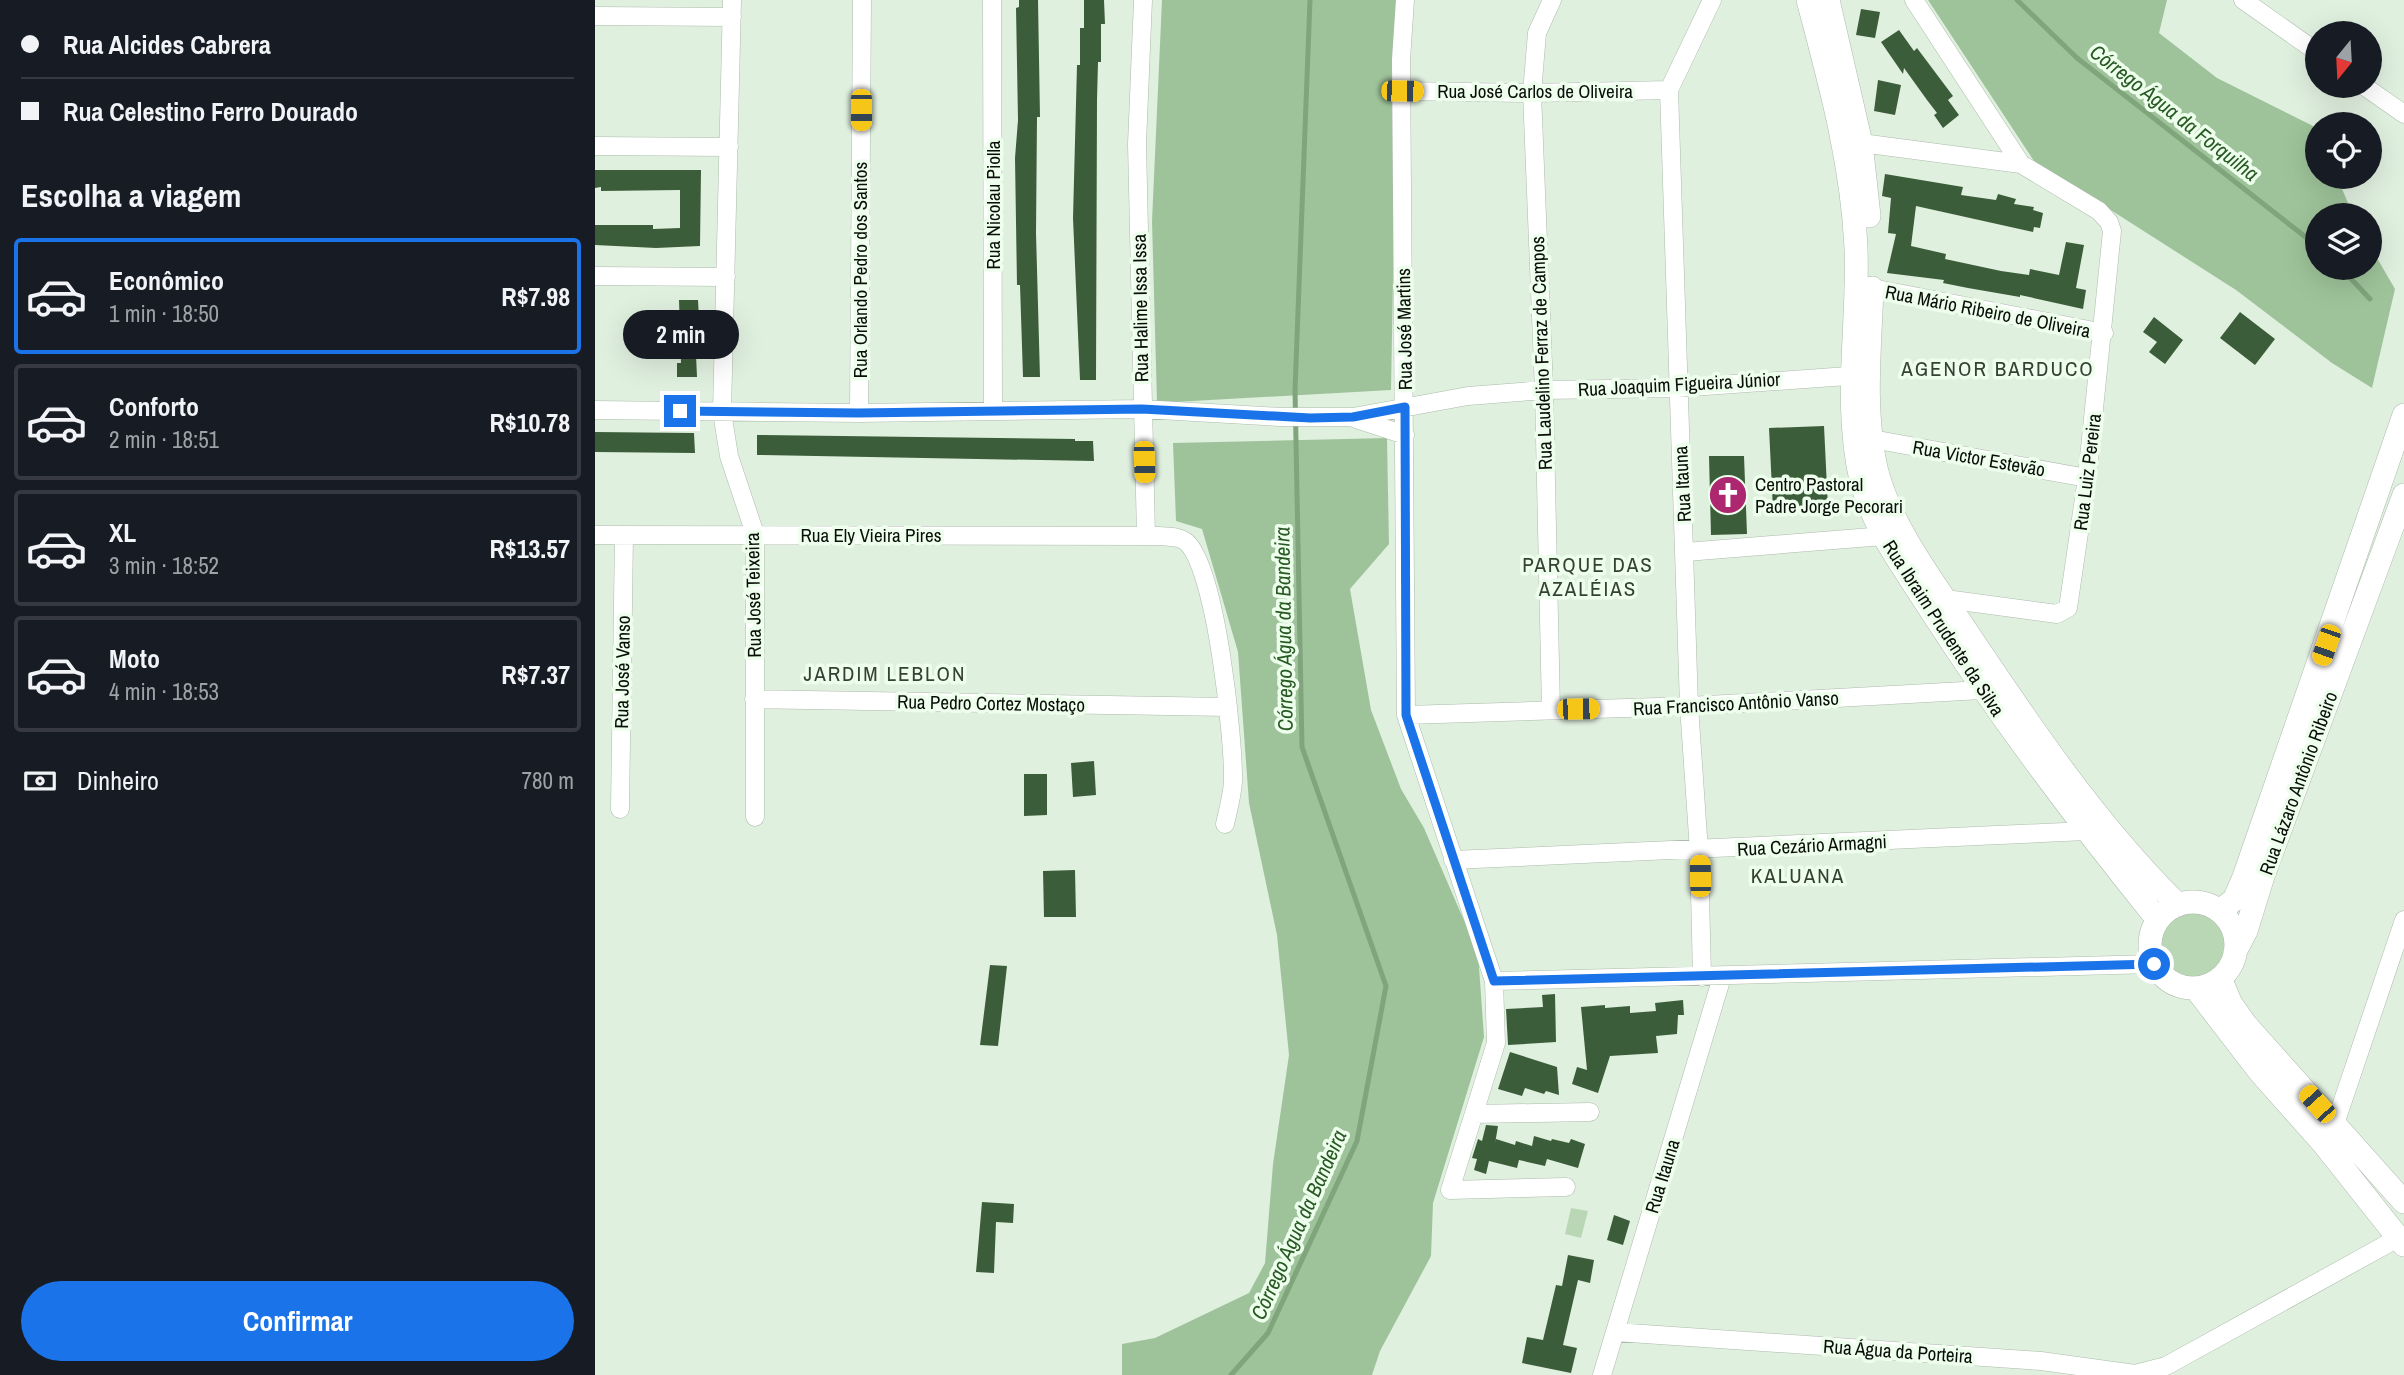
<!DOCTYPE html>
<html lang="pt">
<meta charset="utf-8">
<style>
:root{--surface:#171b24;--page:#242831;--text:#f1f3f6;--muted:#9ea1a6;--line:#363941;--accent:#1a73e8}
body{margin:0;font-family:"Archivo Narrow",sans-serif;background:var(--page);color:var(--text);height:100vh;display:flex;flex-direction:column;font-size:26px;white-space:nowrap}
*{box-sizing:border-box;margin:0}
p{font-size:23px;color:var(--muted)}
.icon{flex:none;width:38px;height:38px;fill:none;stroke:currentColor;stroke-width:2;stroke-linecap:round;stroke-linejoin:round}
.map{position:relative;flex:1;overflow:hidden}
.details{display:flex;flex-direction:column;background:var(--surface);width:595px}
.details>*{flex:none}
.banner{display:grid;align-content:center;height:154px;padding:0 21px;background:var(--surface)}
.needle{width:46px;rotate:198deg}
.controls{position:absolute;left:1710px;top:21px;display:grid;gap:14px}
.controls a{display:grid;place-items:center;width:77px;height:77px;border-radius:50%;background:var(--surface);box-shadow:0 7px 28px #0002;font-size:35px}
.end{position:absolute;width:32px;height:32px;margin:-16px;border:9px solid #1a73e8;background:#fff;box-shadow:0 0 0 4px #fff}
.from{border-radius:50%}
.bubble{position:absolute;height:49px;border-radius:24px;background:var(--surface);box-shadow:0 7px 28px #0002;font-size:23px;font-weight:700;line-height:49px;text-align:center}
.car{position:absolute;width:21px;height:42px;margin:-21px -10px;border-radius:9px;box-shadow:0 0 5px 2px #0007;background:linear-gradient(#f5c518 24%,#345 0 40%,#f5c518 0 76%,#345 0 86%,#f5c518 0)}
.banner b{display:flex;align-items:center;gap:24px;height:66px;font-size:26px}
.banner b+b{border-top:2px solid var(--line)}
.banner i{width:18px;height:18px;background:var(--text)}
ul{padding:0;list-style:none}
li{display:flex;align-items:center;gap:21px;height:116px;margin:0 14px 10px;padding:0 7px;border:4px solid var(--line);border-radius:7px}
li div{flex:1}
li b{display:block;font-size:26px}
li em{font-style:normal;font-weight:700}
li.current{border-color:var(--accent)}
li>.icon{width:63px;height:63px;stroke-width:1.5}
h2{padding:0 21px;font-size:32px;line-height:84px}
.pay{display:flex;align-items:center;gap:18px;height:77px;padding:0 21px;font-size:26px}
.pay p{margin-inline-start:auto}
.primary-button{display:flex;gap:14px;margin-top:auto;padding:14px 21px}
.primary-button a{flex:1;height:80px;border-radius:42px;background:var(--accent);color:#fff;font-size:28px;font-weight:700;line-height:80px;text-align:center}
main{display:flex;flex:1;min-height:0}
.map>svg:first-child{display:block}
.green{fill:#b9d7b5}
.forest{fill:#9ec39a}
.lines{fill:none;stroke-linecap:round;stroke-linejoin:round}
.stream{stroke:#80a47c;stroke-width:5}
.building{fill:#3c5d39}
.minor-casing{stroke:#acbbab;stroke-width:19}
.tertiary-casing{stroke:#acbbab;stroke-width:24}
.minor{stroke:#fff;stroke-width:18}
.tertiary{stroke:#fff;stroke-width:23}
.route{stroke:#1a73e8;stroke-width:9}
.labels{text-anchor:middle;stroke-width:7;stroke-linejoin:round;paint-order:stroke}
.street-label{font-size:19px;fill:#090e08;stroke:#eefeec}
.poi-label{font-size:19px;fill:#090e08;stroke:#eefeec;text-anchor:start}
.water-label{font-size:21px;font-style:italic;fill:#275923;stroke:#eefeec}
.neighbourhood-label{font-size:21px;letter-spacing:2px;fill:#354133;stroke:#eefeec}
</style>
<main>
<section class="details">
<div class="banner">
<b><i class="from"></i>Rua Alcides Cabrera</b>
<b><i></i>Rua Celestino Ferro Dourado</b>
</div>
<h2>Escolha a viagem</h2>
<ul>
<li class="current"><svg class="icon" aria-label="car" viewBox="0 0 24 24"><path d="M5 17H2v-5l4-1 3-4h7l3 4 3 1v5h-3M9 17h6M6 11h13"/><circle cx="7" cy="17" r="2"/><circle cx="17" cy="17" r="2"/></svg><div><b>Econômico</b><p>1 min · 18:50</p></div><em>R$7.98</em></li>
<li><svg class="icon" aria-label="car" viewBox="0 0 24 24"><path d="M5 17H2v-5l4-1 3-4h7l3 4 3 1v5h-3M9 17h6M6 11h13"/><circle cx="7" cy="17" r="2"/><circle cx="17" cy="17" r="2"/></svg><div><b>Conforto</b><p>2 min · 18:51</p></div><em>R$10.78</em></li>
<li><svg class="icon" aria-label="car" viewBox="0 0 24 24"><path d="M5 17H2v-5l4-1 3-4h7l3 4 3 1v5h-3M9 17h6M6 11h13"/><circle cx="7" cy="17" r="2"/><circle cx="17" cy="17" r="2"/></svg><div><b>XL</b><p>3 min · 18:52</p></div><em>R$13.57</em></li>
<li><svg class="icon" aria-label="car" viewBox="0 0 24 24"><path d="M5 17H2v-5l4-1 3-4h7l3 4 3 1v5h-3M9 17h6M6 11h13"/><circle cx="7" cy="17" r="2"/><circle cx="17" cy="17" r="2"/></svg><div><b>Moto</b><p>4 min · 18:53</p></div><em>R$7.37</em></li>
</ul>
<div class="pay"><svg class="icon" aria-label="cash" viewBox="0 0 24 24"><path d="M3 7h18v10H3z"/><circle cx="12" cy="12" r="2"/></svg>Dinheiro<p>780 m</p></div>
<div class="primary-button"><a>Confirmar</a></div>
</section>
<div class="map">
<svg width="1809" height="1375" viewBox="0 0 1809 1375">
<rect width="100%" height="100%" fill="#e0f0df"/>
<path class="green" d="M1566 945a32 32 0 1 1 64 0a32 32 0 1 1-64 0Z
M976 1208 993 1211 986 1238 970 1234Z"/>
<path class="forest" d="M567 0H803L796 390 562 403 557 221Z
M1333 0H1572L1564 33 1622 78 1722 128V177H1742L1758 215H1722V268H1774L1775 246 1800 289 1777 388 1737 363 1641 290 1439 161Z
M792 438 794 544 755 589 776 710 806 789 829 828 883 953 889 1037 838 1203 836 1256 785 1351 777 1375H527V1344L560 1338 654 1293 670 1263 678 1164 694 1055 682 935 654 803 643 652 607 529 581 521 578 443Z"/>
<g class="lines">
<path class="stream" d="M1422 0 1482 58 1722 246
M1746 268 1775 299
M636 1375 673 1333 762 1141 791 986 707 747 700 390 715 0"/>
</g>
<path class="building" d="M424 0H443L445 117H442L441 233 445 377H428L425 285H422L420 158 423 120 421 8 424 7Z
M489 0H509L510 24H506V62H503L502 100 501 380H485L478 218 482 65H485V28H489Z
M1266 9 1285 12 1280 38 1261 35Z
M1304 30 1319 51 1322 48 1358 96 1353 100 1364 115 1348 128 1339 115 1342 113 1332 100 1309 68 1308 74 1286 42Z
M1283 80 1306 85 1300 115 1279 111Z
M0 170H106L105 246 61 248 0 245V225H58V229L85 228V190L6 191V187L0 188Z
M1290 174 1368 187 1366 195 1401 200 1403 194 1421 199 1419 204 1439 207 1438 210 1448 213 1445 228 1439 227 1438 232 1321 206 1316 246 1351 254 1350 259 1406 271 1434 275 1435 269 1464 275 1471 242 1489 245 1481 288 1491 290 1488 309 1425 295V297L1373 288 1348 283 1349 280 1292 273 1301 234 1293 233 1296 198 1287 196Z
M84 300H103L106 355H101L102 377H82V363H86Z
M1645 312 1680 339 1660 365 1625 338Z
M1559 317 1588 340 1570 364 1554 352 1562 342 1548 332Z
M1229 426 1233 508 1178 510 1174 428Z
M0 432 99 433 100 453 0 452Z
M162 435 480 439V441H498L499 461 162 455Z
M1114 456H1149L1152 534 1116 535Z
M499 761 501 795 478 797 476 763Z
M429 774H452V815L429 816Z
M480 870 481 917H449L448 871Z
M395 965 412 966 403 1046 385 1045Z
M960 994 961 1042 913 1045 911 1009 948 1007 947 995Z
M1088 1000 1089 1015H1083L1082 1034 1061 1036 1063 1053 1015 1056 1003 1093 977 1084 982 1067 992 1070 986 1007 1010 1005V1008L1035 1006V1013L1061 1011 1060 1003Z
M915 1052 962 1067 964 1095 951 1091 949 1094 930 1088 927 1096 903 1089Z
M891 1125 903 1126 900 1144 901 1139 920 1145 921 1141 937 1146 939 1136 956 1141 957 1139 974 1143 976 1139 990 1144 983 1168 952 1159 950 1166 924 1160 922 1168 894 1161 891 1174 879 1170 882 1159 877 1158 883 1139 887 1141Z
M387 1202 419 1204 418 1223 401 1222 399 1273 381 1272Z
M1019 1215 1035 1221 1028 1245 1012 1240Z
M973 1255 999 1260 995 1283 983 1280 968 1345 982 1348 976 1373 927 1363 932 1337 948 1340 961 1285 967 1286Z"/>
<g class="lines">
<g class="minor-casing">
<path id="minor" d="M137 0 127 412 134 456 160 534V817
M397 0 398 410
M548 0 542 144 551 536
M810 0 806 60 811 715 899 981 901 1043 855 1190 971 1187
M1319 0 1426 164
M1648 0 1722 52
M0 16 137 17
M1769 86 1809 114
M807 91 937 93 1074 90
M1266 143 1426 164 1504 211 1514 222 1517 231 1492 478 1473 608 1462 614 1343 598
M0 146 134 147
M0 276 131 277
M1277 288 1509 333
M0 410 264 413 547 409 686 417H758L873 396 949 390 1082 388 1267 375
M264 413 267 0
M761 419 810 435
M1277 439 1492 478
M0 535 564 536C573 537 583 536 590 541 621 563 639 742 638 782 637 796 633 810 630 824
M1091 552 1289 536
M159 699 633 707
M956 710 949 390 937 93 942 33 957 0
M811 715 1094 706 1387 690
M25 809 29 535
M858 860 1491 831
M1107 977 1104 851 1094 706 1074 90 1117 0
M899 981 1559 964
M879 1114 995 1112
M1740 1124 1809 920
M1020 1332 1446 1361 1540 1374 1571 1366 1803 1238
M1007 1375 1127 977"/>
</g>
<g class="tertiary-casing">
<path id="tertiary" d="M1213 0C1235 83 1257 162 1261 248 1264 326 1248 402 1266 480 1278 528 1309 568 1335 609 1405 718 1482 820 1563 920
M1233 0 1266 143 1274 216
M1277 288C1275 347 1268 410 1281 468 1294 523 1338 582 1370 629 1435 726 1500 823 1583 905
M1555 945a43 43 0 1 1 86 0a43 43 0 1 1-86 0Z
M1624 911 1639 900 1649 877 1809 415
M1640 952 1651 931 1668 876 1809 495
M1625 978 1636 1004 1651 1025 1809 1202
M1601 989 1664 1071 1728 1143 1809 1245"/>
</g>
<use href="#minor" class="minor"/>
<use href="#tertiary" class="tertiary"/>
</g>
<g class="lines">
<path class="route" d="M85 411 264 413 547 409 715 418 758 417 810 407 811 715 899 981 1559 964"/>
</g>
<defs>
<g id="church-disc" transform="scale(2.0125)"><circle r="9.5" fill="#ac276f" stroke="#eefeec"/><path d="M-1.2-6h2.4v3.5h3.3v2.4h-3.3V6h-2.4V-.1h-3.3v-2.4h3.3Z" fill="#fff"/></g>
</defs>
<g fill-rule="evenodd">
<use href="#church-disc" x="1133" y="495"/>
</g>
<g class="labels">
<g class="street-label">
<text x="940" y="98">Rua José Carlos de Oliveira</text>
<text transform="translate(398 205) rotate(-90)" y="7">Rua Nicolau Piolla</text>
<text transform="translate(265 270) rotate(-90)" y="7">Rua Orlando Pedro dos Santos</text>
<text transform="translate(545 308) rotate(-91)" y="7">Rua Halime Issa Issa</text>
<text transform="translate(1393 311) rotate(11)" y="7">Rua Mário Ribeiro de Oliveira</text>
<text transform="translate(809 329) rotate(-91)" y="7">Rua José Martins</text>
<text transform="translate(946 353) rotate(-92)" y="7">Rua Laudelino Ferraz de Campos</text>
<text transform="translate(1084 384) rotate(-3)" y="7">Rua Joaquim Figueira Júnior</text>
<text transform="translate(1384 458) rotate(10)" y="7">Rua Victor Estevão</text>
<text transform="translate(1492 472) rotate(-83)" y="7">Rua Luiz Pereira</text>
<text transform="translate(1087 484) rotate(-93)" y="7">Rua Itauna</text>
<text x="276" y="542">Rua Ely Vieira Pires</text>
<text transform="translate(158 595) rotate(-91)" y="7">Rua José Teixeira</text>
<text transform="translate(1349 628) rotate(57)" y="7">Rua Ibraim Prudente da Silva</text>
<text transform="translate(27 672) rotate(-89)" y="7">Rua José Vanso</text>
<text transform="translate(396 703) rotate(1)" y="7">Rua Pedro Cortez Mostaço</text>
<text transform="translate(1141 703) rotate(-3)" y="7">Rua Francisco Antônio Vanso</text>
<text transform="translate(1703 783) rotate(-70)" y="7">Rua Lázaro Antônio Ribeiro</text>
<text transform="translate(1217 845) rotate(-3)" y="7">Rua Cezário Armagni</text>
<text transform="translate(1067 1176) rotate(-73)" y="7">Rua Itauna</text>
<text transform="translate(1303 1351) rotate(4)" y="7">Rua Água da Porteira</text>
</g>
<g class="poi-label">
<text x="1160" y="491">Centro Pastoral<tspan x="1160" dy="22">Padre Jorge Pecorari</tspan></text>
</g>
<g class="water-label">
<text transform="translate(1579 113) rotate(38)" y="7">Córrego Água da Forquilha</text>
<text transform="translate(689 629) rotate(-91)" y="7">Córrego Água da Bandeira</text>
<text transform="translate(704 1225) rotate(-66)" y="7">Córrego Água da Bandeira</text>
</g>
<g class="neighbourhood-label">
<text x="1403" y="376">AGENOR BARDUCO</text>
<text x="993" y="572">PARQUE DAS<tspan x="993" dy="24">AZALÉIAS</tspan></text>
<text x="290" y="681">JARDIM LEBLON</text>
<text x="1203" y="883">KALUANA</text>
</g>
</g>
</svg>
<div class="controls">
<a><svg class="needle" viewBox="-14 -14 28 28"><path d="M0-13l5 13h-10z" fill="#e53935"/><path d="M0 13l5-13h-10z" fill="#9ea1a6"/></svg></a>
<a><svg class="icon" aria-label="locate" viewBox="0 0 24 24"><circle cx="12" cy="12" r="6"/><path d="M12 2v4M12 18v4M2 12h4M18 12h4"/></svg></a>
<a><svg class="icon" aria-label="layers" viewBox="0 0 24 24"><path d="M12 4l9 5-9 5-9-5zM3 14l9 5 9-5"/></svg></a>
</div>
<i class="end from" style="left:1559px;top:964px"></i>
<i class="end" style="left:85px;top:411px"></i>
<div class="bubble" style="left:28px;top:310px;width:116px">2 min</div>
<i class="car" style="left:807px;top:91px;rotate:91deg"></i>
<i class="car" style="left:266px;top:110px;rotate:180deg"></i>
<i class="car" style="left:549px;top:462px;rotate:178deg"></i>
<i class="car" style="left:1731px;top:645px;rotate:199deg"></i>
<i class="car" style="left:983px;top:709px;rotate:89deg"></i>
<i class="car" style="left:1105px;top:876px;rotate:359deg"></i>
<i class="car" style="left:1722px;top:1104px;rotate:318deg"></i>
</div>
</main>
